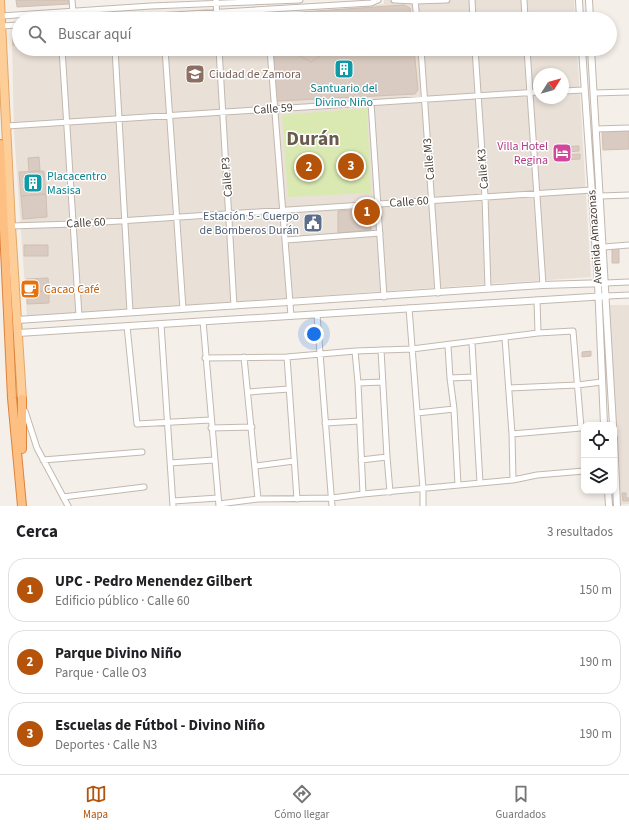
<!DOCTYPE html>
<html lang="es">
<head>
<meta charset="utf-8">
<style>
  body { margin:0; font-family:"Source Sans 3",sans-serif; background:#f2f2f2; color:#202124 }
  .controls { position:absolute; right:12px; bottom:12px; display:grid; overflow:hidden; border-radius:8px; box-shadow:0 2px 6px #0003 }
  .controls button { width:36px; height:36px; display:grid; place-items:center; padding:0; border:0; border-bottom:1px solid #e0e0e0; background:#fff; color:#202124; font:20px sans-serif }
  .compass { position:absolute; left:533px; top:68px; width:36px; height:36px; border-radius:50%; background:#fff; box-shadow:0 2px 6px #0003; rotate:53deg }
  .you { position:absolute; left:314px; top:334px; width:14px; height:14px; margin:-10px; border:3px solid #fff; border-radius:50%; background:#1a73e8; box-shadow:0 0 0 6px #1a73e833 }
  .badge { display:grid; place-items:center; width:26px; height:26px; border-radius:50%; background:#b45309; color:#fff; font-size:13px; font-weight:700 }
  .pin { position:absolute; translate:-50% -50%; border:2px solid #fff; box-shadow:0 1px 4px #0006 }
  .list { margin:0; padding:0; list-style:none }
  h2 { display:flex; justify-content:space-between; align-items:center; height:52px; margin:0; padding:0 16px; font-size:17px }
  h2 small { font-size:13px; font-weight:400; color:#757577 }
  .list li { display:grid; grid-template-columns:26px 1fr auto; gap:12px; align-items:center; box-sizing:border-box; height:64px; margin:0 8px 8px; padding:0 8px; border:1px solid #e0e0e0; border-radius:16px }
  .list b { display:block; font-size:15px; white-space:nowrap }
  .list p { margin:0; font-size:13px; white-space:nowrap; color:#757577 }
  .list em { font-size:13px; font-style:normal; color:#757577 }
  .icon { flex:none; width:22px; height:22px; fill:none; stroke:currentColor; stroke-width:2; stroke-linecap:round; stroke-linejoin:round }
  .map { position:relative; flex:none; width:629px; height:506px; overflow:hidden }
  .search { position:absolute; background:#fff; box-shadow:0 2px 6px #0003; left:12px; right:12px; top:12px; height:44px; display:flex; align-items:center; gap:10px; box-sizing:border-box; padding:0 14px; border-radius:22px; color:#757577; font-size:15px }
  .sheet { height:268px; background:#fff }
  nav { display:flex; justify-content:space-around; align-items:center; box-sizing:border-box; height:56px; border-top:1px solid #e0e0e0; background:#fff; font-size:11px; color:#757577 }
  nav a { display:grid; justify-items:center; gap:2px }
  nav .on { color:#b45309 }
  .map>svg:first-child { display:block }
  .residential { fill:#e9e0d7; fill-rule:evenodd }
  .green { fill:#dae9b2 }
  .building { fill:#d9cbc1; stroke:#d1bfb2 }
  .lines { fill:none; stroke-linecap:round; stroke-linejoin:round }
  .minor-casing { stroke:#c3b8af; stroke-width:7 }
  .tertiary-casing { stroke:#c3b8af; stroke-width:8 }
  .primary-casing { stroke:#e4a767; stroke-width:10 }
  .trunk-casing { stroke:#de833a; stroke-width:10 }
  .minor { stroke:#fff; stroke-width:5 }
  .tertiary { stroke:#fff; stroke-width:6 }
  .primary { stroke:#fece99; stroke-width:8 }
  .trunk { stroke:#fec082; stroke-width:8 }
  .labels { text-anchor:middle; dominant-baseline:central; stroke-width:3; stroke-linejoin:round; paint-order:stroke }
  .education-label { font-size:12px; fill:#785e54; stroke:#fff; text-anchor:start }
  .culture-label { font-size:12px; fill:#0d838f; stroke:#fff }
  .street-label { font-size:12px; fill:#483f37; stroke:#fff }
  .hotel-label { font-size:12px; fill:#b23c85; stroke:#fff; text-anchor:end }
  .service-label { font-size:12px; fill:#4e5e75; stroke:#fff; text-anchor:end }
  .food-label { font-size:12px; fill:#c56008; stroke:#fff; text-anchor:start }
  .town-label { font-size:20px; font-weight:bold; fill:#6b5a4e; stroke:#fff }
</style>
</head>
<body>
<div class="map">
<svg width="629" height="506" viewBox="0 0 629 506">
  <rect width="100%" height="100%" fill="#f5efe9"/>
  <path class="residential" d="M384 0H574L575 19H252L384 4Z
    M19 36V49H577L591 277 27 316 14 132 12 37ZM539 74H563V98H539Z
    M609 305H629V504L619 505Z"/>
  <path class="green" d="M367 108 371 193 288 197 282 115Z"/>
  <path class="building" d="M16 0H69V4L17 7Z
    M404 5 410 8 411 19H269L272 14Z
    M13 33H19V45H13Z
    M271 49H414L418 90 415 94 278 101 274 98Z
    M291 49H330L311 62 290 51Z
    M629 130V149L603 150 602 131Z
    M579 146V151L566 152V155L580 154V159L559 160 558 147Z
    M39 157 40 171 29 172 28 158Z
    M44 171 46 194 21 196 19 172Z
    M46 194 47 217 23 219 21 196Z
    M365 209V216H370L371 230 338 233V211Z
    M365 209H369L370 216H366Z
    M24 245H48V256H24Z
    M612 248H619V263H612Z
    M48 278 49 291 27 292 26 279Z
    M49 291V303L27 304V292Z
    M591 351V356L582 357V352Z
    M622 493H626V498H629V501H623Z"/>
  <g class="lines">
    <g class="minor-casing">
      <path id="minor" d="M72 0 73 12
        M216 0 217 19
        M394 0 415 1 447 0
        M472 0 473 19
        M524 0 525 19
        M415 1 417 19
        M268 9V19
        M1 16 151 6 300 0
        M106 19 371 3 378 0
        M2 26 19 25
        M62 49 79 316
        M115 49 130 312
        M165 49 183 309
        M219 49 234 306
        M270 49 291 316
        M421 49 438 293
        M475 49 485 197 488 288
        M527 49 543 285
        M563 91 584 90
        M594 93 629 92
        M371 103 384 297
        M7 126 539 92
        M596 129 629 128
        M601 196 629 195
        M11 226 73 224 592 190
        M286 240 380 233
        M604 247 629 245
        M606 283 629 282
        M607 296 629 295
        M537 300 538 333
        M409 308 423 489V506
        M317 315 332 506
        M203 321 219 506
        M161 324 173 506
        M127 326 137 424 210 420
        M472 343 480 483
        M448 346 450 378 474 377
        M355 351 358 383
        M244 357 258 499
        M287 357 297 499
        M205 358 287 357 355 351 412 349 538 333 573 331 581 428 512 434 505 338
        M509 388 577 385 602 382
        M248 392 289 389
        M454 409 458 485
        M25 411 37 448 68 506
        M417 413 454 409 450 378
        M325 423 360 421
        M211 428 252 427
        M512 434 513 480
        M387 457 390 492
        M43 460 142 452
        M361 460 387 457 381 350
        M170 463 214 460
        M256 466 294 461
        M363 494 358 383 383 382
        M63 497 144 487
        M173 501 218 498
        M219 504 258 499 332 498 363 494 513 480 537 475 584 471"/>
    </g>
    <g class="tertiary-casing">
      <path id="tertiary" d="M579 0 580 19
        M589 0 590 19
        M582 49 598 283 604 425
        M591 49 613 425
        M17 320 543 285 606 283
        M18 333 607 296
        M614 438 617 506
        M608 491 609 506"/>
    </g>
    <g class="primary-casing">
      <path id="primary" d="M0 1 11 226 22 399"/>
    </g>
    <g class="trunk-casing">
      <path id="trunk" d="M0 144 12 398 22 506
        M22 449V399"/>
    </g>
    <use href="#minor" class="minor"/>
    <use href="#tertiary" class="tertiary"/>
    <use href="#primary" class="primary"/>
    <use href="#trunk" class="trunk"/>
  </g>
  <defs>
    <g id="building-square" transform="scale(1)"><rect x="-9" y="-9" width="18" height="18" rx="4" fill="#0f9aa8" stroke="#fff"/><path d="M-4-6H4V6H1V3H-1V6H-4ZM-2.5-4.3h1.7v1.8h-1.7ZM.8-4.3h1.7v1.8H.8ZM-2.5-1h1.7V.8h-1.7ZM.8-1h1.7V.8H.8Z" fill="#fff"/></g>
    <g id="school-square" transform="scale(1)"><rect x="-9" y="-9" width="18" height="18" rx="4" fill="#8d6e63" stroke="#fff"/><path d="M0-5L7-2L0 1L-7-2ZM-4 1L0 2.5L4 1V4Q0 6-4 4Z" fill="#fff"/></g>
    <g id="hotel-square" transform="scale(1)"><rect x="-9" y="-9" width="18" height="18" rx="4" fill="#d1479c" stroke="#fff"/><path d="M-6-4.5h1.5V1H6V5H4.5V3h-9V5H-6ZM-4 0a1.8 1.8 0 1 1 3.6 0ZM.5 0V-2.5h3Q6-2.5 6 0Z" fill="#fff"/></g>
    <g id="civic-square" transform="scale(1)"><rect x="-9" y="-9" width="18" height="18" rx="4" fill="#5c6f8a" stroke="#fff"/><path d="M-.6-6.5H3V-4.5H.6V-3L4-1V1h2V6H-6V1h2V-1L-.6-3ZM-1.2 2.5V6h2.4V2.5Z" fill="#fff"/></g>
    <g id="cafe-square" transform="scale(1)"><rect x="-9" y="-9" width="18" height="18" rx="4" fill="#e8710a" stroke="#fff"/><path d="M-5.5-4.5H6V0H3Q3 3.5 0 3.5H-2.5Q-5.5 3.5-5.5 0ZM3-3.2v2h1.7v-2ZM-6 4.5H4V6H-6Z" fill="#fff"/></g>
  </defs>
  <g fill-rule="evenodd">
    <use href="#building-square" x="344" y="69"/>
    <use href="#school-square" x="195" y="74"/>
    <use href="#hotel-square" x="562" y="153"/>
    <use href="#building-square" x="33" y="183"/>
    <use href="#civic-square" x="313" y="223"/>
    <use href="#cafe-square" x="30" y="289"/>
  </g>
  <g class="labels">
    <g class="education-label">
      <text x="209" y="74">Ciudad de Zamora</text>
    </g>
    <g class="culture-label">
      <text x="344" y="88">Santuario del<tspan x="344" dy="14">Divino Niño</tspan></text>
      <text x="47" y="176" text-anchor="start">Placacentro<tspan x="47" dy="14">Masisa</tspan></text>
    </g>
    <g class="street-label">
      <text transform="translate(273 109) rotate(-4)">Calle 59</text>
      <text transform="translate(429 159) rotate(-95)">Calle M3</text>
      <text transform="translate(483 169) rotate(-94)">Calle K3</text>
      <text transform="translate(227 177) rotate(-94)">Calle P3</text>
      <text transform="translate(409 202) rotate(-4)">Calle 60</text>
      <text transform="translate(86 223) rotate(-3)">Calle 60</text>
      <text transform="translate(595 237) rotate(-94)">Avenida Amazonas</text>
    </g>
    <g class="hotel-label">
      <text x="548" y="146">Villa Hotel<tspan x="548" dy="14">Regina</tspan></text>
    </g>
    <g class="service-label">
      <text x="299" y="216">Estación 5 - Cuerpo<tspan x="299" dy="14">de Bomberos Durán</tspan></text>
    </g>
    <g class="food-label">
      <text x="44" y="289">Cacao Café</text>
    </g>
    <g class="town-label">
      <text x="313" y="139">Durán</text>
    </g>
  </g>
</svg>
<div class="controls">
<button><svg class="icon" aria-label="locate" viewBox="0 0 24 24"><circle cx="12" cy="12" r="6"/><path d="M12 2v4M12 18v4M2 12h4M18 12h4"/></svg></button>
<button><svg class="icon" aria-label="layers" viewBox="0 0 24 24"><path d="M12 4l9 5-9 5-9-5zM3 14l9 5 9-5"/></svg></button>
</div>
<svg class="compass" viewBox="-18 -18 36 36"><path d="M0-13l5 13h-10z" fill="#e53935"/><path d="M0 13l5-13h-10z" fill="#757577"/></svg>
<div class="you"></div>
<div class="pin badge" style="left:367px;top:212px">1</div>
<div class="pin badge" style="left:309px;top:167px">2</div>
<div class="pin badge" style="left:351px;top:166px">3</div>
<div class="search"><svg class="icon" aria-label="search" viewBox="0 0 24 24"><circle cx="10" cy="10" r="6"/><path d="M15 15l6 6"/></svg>Buscar aquí</div>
</div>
<section class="sheet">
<h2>Cerca<small>3 resultados</small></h2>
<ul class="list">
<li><span class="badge">1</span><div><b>UPC - Pedro Menendez Gilbert</b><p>Edificio público · Calle 60</p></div><em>150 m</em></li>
<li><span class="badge">2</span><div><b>Parque Divino Niño</b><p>Parque · Calle O3</p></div><em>190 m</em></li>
<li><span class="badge">3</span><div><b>Escuelas de Fútbol - Divino Niño</b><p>Deportes · Calle N3</p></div><em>190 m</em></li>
</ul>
</section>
<nav>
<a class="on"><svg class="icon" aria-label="map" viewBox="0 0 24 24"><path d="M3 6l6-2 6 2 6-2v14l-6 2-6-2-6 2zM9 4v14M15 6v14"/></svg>Mapa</a>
<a><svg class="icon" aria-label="directions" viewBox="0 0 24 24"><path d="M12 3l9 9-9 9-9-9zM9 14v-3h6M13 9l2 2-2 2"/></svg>Cómo llegar</a>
<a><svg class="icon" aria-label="saved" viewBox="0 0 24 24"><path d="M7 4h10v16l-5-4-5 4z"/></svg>Guardados</a>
</nav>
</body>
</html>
